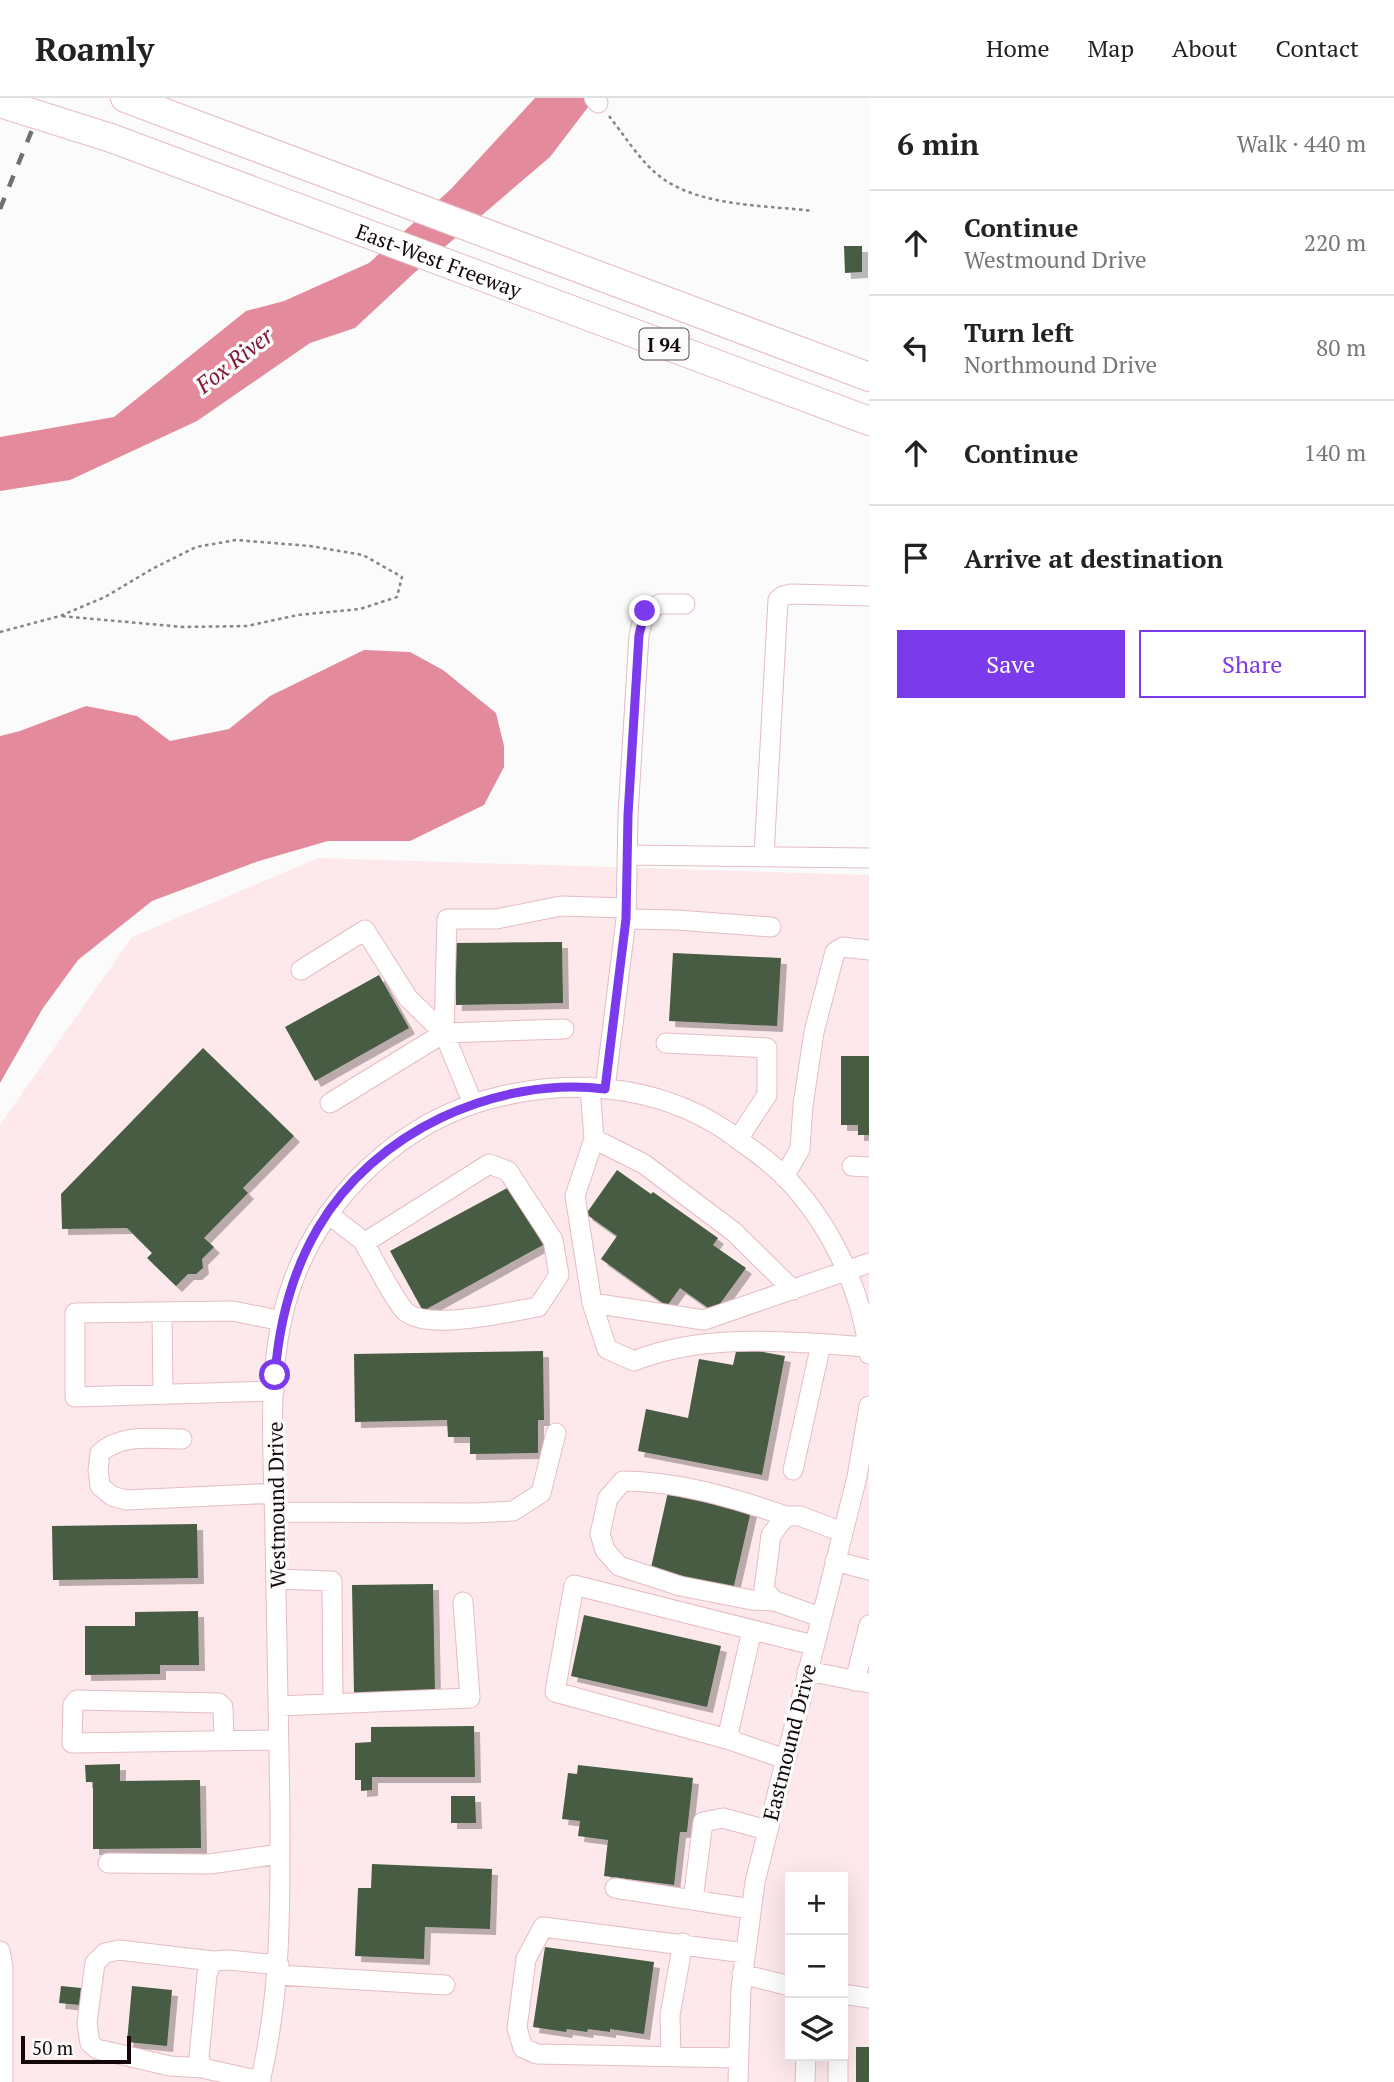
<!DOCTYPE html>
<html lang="en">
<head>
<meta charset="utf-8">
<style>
  body { margin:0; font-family:"PT Serif",serif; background:#f2f2f2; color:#222 }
  .controls { position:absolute; right:21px; bottom:21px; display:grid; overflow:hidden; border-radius:0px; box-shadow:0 7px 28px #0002 }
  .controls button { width:63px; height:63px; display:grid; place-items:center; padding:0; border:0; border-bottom:2px solid #e0e0e0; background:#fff; color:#222; font:35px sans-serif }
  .scale { position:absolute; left:21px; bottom:18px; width:110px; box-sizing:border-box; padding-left:7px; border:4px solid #140709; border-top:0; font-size:19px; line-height:24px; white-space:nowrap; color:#140709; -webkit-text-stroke:5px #fbfbfb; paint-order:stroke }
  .stop { position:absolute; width:21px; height:21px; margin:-16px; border:5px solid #7c3aed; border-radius:50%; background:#fff }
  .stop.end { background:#7c3aed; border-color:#fff; box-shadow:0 2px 7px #0008 }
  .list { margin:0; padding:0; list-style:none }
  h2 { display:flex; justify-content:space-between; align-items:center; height:91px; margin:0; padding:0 28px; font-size:30px }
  h2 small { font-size:23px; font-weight:400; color:#767676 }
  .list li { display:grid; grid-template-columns:46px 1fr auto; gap:21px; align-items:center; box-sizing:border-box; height:105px; padding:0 28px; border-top:2px solid #e0e0e0 }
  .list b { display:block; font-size:26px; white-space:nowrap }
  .list p { margin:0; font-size:23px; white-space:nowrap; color:#767676 }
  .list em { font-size:23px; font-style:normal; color:#767676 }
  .actions { display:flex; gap:14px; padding:21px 28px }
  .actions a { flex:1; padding:16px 0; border:2px solid #7c3aed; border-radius:0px; text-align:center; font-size:24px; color:#7c3aed }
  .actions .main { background:#7c3aed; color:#fff }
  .icon { flex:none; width:38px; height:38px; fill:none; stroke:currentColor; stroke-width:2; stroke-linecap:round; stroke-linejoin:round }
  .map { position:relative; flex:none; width:869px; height:1984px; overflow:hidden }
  header { display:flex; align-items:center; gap:42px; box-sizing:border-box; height:98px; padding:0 35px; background:#fff; border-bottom:2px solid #e0e0e0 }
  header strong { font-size:33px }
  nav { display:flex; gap:38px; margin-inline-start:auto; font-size:24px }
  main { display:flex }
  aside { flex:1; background:#fff }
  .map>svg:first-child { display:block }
  .built { fill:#fde8eb; fill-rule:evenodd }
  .water { fill:#e38b9c }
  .building { fill:#465b43; filter:url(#shadow) }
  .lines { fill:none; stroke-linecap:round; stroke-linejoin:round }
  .minor-casing { stroke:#e5bcc3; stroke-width:21 }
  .highway-casing { stroke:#e5bcc3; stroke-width:30 }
  .path { stroke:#898384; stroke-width:2.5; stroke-dasharray:3.5 3.5; stroke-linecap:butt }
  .minor { stroke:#fff; stroke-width:19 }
  .highway { stroke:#fff; stroke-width:28 }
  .rail { stroke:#756e6f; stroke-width:4.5; stroke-dasharray:12 12; stroke-linecap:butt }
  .highway-bridge-casing { stroke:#e5bcc3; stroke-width:30; stroke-linecap:butt }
  .highway-bridge { stroke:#fff; stroke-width:28 }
  .route { stroke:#7c3aed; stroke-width:9 }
  .labels { text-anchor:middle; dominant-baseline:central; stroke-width:7; stroke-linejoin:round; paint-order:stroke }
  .shield { fill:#fbfbfb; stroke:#595052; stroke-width:2 }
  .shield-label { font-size:19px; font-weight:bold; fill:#140709 }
  .street-label { font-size:21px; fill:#140709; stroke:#fbfbfb }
  .water-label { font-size:23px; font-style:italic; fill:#801939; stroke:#fbfbfb }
</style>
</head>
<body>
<header>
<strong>Roamly</strong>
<nav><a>Home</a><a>Map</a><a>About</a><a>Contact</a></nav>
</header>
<main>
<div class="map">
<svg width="869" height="1984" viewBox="0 0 869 1984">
  <defs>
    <filter id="shadow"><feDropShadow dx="6" dy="6" stdDeviation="0" flood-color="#0004"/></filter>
  </defs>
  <rect width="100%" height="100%" fill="#fbfbfb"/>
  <path class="built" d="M318 760 869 777V1984H0V1027L132 839ZM790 1779H843V1958H790Z"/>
  <path class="water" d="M535 0H595L550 59 413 176 355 230 310 245 197 323 70 382 0 393V339L114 319 246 213 284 203 369 165 451 91Z
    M364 552 410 554 443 572 496 615 504 648V669L484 707 410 743H328L259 763 152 803 78 862 43 910 0 985V638L20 633 86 608 137 618 170 643 229 631 270 598Z"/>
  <path class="building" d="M844 148H862V174L845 175Z
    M562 844 563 905 456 907 455 845Z
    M673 855 781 860 777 928 669 923Z
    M379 877 409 930 315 983 285 929Z
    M203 950 294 1038 243 1090 248 1095 204 1140 214 1149 202 1161 203 1170 196 1176H188L176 1188 147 1160 152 1155 127 1130 62 1131 61 1096Z
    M841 958H869V1037H858V1027H841Z
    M617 1072 651 1096 653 1094 718 1140 713 1147 746 1170 714 1214 680 1190 667 1208 601 1161 617 1138 586 1116Z
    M511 1088 543 1147 423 1213 390 1153Z
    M737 1249 785 1258 762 1377 638 1353 646 1311 688 1320 699 1261 733 1267Z
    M543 1253 544 1322H538V1355L470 1356V1339H448L447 1322 355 1324 354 1256Z
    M668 1394 751 1413 733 1492 650 1474Z
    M197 1426 198 1480 53 1482 52 1428Z
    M433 1486 435 1594 354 1595 352 1487Z
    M198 1513 199 1567H160V1576L85 1577V1528H135V1514Z
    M584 1517 721 1548 707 1609 571 1578Z
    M474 1628 475 1679H372V1692L361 1693V1682H355V1645L371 1644V1629Z
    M120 1666V1683L200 1682 201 1750 93 1751V1684H86L85 1667Z
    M578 1667 693 1680 687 1734H680L674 1787 604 1778 608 1742 578 1738 580 1723 562 1721 568 1675 577 1676Z
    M451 1698H475L476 1725H451Z
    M372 1766 492 1771 490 1831 425 1829 424 1861 355 1858 358 1790H371Z
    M545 1849 654 1864 644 1936 610 1931V1934L588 1931 587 1934 567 1931 566 1934 533 1929Z
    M61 1888 81 1890 80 1907 59 1905Z
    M132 1888 172 1892 167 1948 127 1944Z
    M856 1949H869V1984H856Z"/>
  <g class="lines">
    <g class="minor-casing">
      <path id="minor" d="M594 0 598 5
        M627 757 869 760
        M764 758 778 502 783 498 791 496 869 498
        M626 821 677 822 771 829
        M301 872 365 832 408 900 444 935 473 1006
        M444 935 447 821H496L561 808 626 810
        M666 945 767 950V997L738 1041
        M590 989 594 1041 644 1066 734 1134 793 1192
        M605 991 626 821 628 717 639 537 645 513 660 506H685
        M330 1005 444 935 564 931
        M852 1068 869 1069
        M784 1079 800 1051 803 1007 814 934 835 854 843 849 869 852
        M328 1116 362 1142 364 1145C372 1158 397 1207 406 1214 429 1233 508 1214 538 1209L559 1177 553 1142 508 1073 489 1066 364 1145
        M592 1205 575 1098 594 1041
        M162 1214 163 1297
        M868 1249C794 1244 705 1234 634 1263L607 1251 592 1205 704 1222 869 1165
        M274 1293 75 1299V1215L233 1213 282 1223
        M182 1341C154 1341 122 1335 100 1355L98 1372 100 1388 112 1398 126 1402 275 1395
        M793 1372 821 1246
        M275 1414 474 1415 513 1413 541 1395 556 1335
        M835 1463 869 1472
        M276 1481 332 1483 333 1605
        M775 1503 752 1502 680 1488 619 1468 605 1452 600 1436 608 1400 623 1383C677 1383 734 1400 786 1418
        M820 1519 775 1503 764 1492 771 1437 786 1418H800L842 1434
        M807 1573 869 1585
        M855 1583 869 1527
        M279 1608 470 1600 463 1504
        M727 1641 752 1532
        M224 1643 223 1609 219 1605 77 1602 73 1607 72 1645 279 1642
        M785 1661 727 1641 555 1594 574 1487 813 1547
        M108 1765 210 1766 280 1756
        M615 1790 751 1811
        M693 1802 703 1724 723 1720 767 1732
        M0 1853 3 1868V1982
        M742 1876 790 1888
        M278 1877 445 1887
        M843 1896 869 1900
        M671 1958 670 1917 683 1845
        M838 1958V1984
        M738 1960 537 1956 523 1950 517 1930 526 1861 543 1829 745 1855
        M202 1970 170 1968 97 1951 90 1945 87 1925 95 1865 105 1855 119 1852 213 1863
        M261 1983 202 1970 199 1959 207 1876 213 1863 229 1862 279 1867
        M260 1984C282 1891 280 1806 280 1712 279 1620 277 1529 275 1438 274 1361 265 1272 288 1198 318 1101 402 1020 502 998 583 979 672 990 739 1042 754 1053 770 1064 783 1077 829 1123 862 1191 869 1256
        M738 1984 741 1890 755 1784 857 1379 869 1308
        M805 1984 806 1958"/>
    </g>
    <g class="highway-casing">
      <g id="highway">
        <path d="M125 0 869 279"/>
        <path id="s1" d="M111 40 869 323"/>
      </g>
    </g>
    <path class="path" d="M609 18C625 38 641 65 662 80 702 109 765 107 813 113
      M0 534 60 518 105 499 152 471 196 449 236 442 310 448 363 457 402 479 397 499 360 511 298 517 247 528 183 529 60 518"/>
    <use href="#minor" class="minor"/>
    <use href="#highway" class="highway"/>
    <path class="rail" d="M0 111 45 0"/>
    <g class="highway-bridge-casing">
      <path id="highway-bridge" d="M0 5 111 40"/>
    </g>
    <use href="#highway-bridge" class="highway-bridge"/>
  </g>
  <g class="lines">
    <path class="route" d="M275 1277C279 1225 291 1176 318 1130 374 1034 495 978 605 991L626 821 628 717 639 537 645 513"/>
  </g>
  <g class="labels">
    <rect class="shield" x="639.5" y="230.5" width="49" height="31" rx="5"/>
    <g class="shield-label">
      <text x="664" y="246">I 94</text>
    </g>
    <g class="street-label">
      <text stroke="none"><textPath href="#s1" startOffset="350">East-West Freeway</textPath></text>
      <text transform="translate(276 1407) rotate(-91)">Westmound Drive</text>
      <text transform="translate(789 1644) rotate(-76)">Eastmound Drive</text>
    </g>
    <g class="water-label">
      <text transform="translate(234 262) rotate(-38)">Fox River</text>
    </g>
  </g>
</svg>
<div class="controls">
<button>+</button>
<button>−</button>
<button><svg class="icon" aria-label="layers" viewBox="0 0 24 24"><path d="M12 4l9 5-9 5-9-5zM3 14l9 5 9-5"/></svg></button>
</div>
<div class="scale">50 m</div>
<div class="stop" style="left:275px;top:1277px"></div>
<div class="stop end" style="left:645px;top:513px"></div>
</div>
<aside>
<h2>6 min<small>Walk · 440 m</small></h2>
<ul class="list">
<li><svg class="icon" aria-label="ahead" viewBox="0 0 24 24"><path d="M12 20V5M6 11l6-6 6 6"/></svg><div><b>Continue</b><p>Westmound Drive</p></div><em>220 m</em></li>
<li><svg class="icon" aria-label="left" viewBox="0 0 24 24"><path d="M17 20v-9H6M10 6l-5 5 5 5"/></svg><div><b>Turn left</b><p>Northmound Drive</p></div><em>80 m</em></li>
<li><svg class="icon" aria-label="ahead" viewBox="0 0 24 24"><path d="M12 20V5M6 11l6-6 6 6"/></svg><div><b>Continue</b></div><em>140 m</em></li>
<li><svg class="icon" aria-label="arrive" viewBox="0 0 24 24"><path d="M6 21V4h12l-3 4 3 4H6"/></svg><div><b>Arrive at destination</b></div></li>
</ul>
<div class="actions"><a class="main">Save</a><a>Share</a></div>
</aside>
</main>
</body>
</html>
